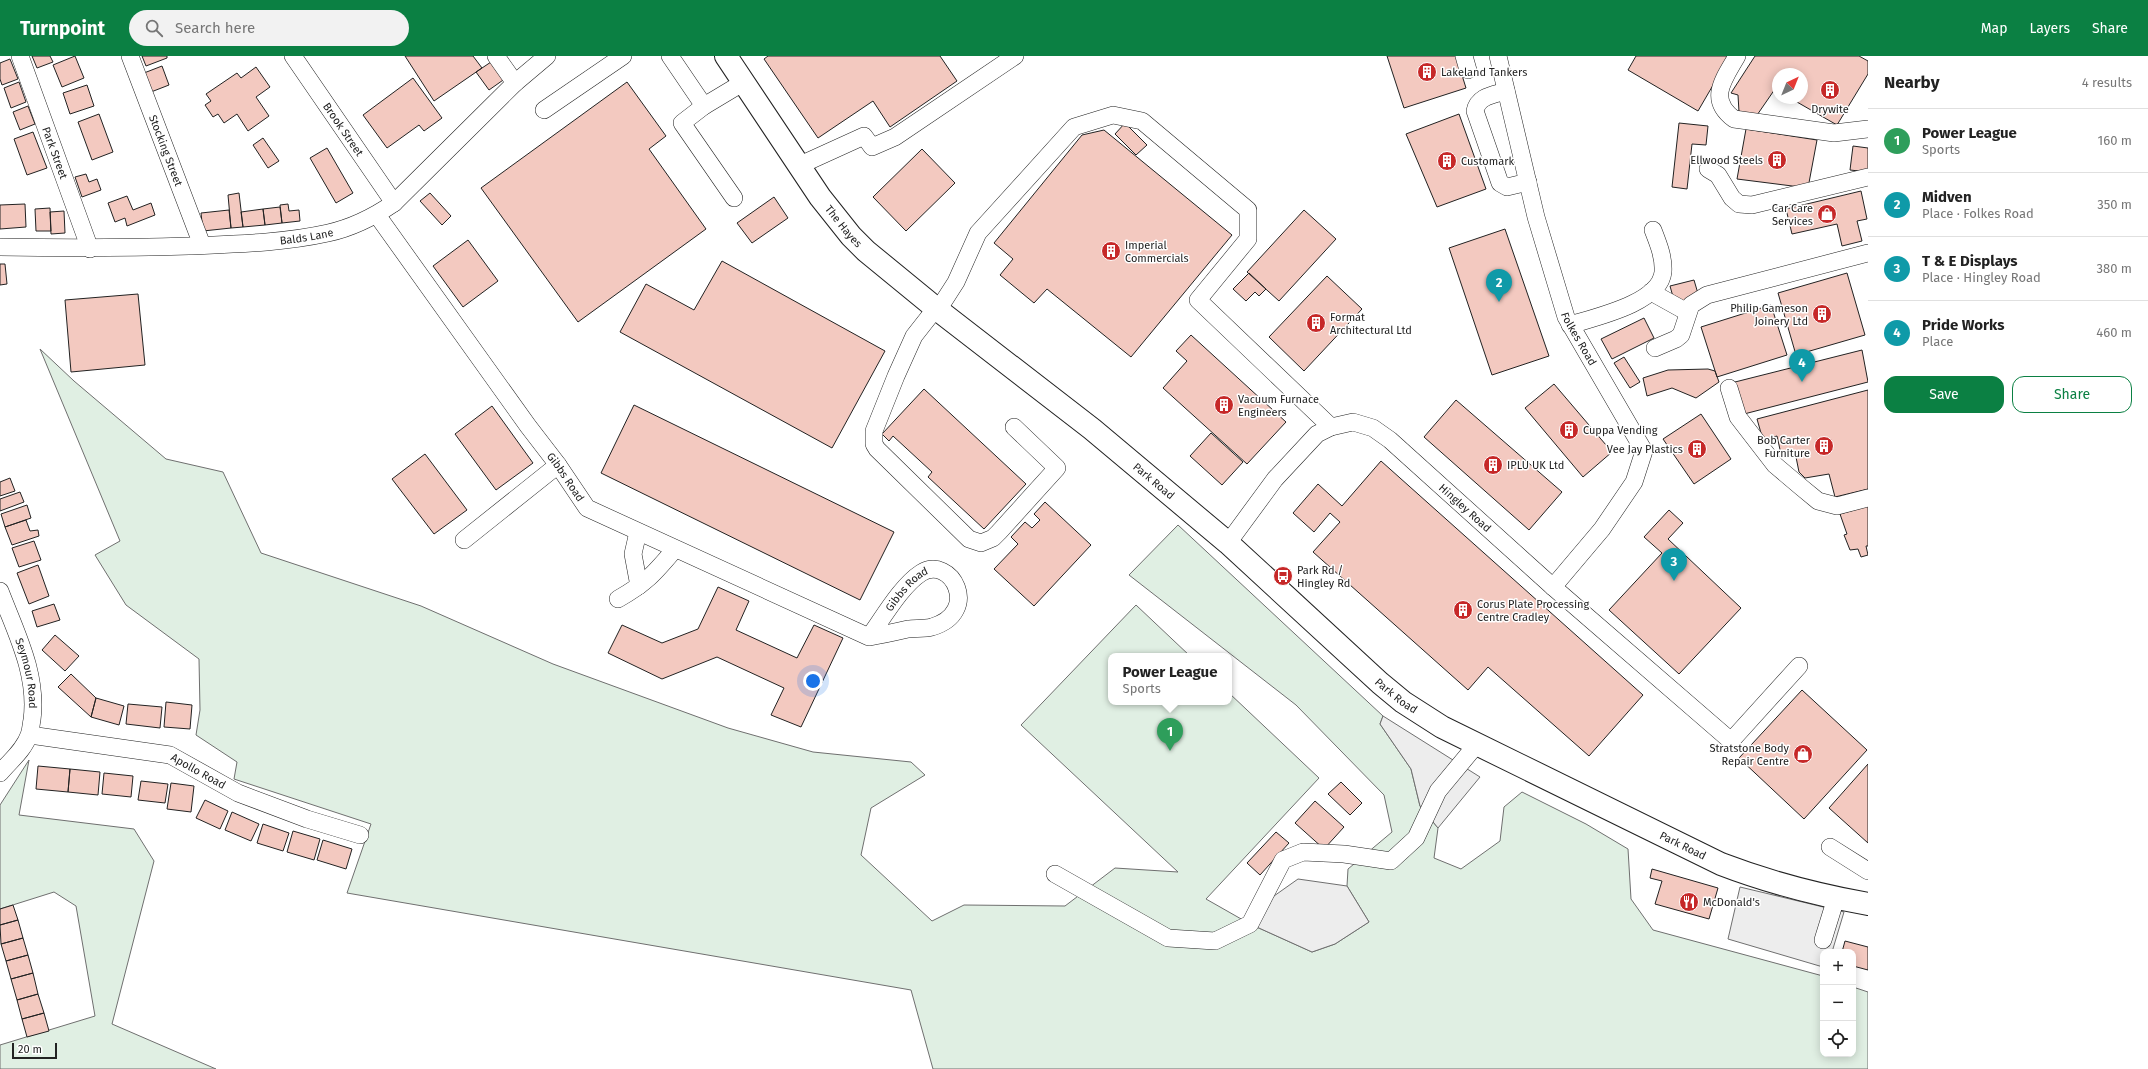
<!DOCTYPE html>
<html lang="en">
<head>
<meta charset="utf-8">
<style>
  body { margin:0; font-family:"Fira Sans",sans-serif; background:#f2f2f2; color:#222 }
  .controls { position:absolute; right:12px; bottom:12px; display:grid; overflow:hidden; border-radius:8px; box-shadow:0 2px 10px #0003 }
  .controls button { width:36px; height:36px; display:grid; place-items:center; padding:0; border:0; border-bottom:1px solid #e0e0e0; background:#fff; color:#222; font:20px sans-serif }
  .compass { position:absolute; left:1772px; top:12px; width:36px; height:36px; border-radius:50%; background:#fff; box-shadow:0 2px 10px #0003; rotate:43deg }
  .scale { position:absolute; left:12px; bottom:10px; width:45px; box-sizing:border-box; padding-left:4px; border:2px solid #222; border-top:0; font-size:11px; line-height:14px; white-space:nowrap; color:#222; -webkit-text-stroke:3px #fff; paint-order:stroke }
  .you { position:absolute; left:813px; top:625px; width:14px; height:14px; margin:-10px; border:3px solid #fff; border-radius:50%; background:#1a73e8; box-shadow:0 0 0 6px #1a73e833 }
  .badge { display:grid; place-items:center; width:26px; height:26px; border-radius:50%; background:#0b8043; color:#fff; font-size:13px; font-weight:700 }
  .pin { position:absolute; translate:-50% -33px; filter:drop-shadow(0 1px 2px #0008) }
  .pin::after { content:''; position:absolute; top:21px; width:14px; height:12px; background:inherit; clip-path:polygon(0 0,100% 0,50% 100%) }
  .popup { position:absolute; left:1108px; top:597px; width:124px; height:52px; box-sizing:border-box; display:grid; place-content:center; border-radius:8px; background:#fff; filter:drop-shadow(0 1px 3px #0005); font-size:13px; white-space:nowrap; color:#767676 }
  .popup b { font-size:15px; color:#222 }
  .popup::after { content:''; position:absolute; left:50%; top:100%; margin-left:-8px; border:8px solid transparent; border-top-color:#fff }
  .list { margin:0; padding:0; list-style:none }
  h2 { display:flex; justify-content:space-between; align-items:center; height:52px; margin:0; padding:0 16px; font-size:17px }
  h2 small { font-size:13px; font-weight:400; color:#767676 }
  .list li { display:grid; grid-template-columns:26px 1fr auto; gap:12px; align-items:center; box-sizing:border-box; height:64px; padding:0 16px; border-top:1px solid #e0e0e0 }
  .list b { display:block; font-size:15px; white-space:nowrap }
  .list p { margin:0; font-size:13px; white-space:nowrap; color:#767676 }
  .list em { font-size:13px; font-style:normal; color:#767676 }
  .actions { display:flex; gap:8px; padding:12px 16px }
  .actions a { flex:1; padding:9px 0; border:1px solid #0b8043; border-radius:12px; text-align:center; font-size:14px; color:#0b8043 }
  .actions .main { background:#0b8043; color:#fff }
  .icon { flex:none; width:22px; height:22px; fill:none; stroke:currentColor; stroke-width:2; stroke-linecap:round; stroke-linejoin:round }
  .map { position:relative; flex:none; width:1868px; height:1013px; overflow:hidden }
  header { display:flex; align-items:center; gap:24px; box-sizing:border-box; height:56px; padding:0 20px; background:#0b8043; color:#fff }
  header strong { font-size:19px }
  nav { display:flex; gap:22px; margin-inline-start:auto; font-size:14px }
  .search { width:280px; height:36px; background:#f2f2f2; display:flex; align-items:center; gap:10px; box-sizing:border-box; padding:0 14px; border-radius:22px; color:#767676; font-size:15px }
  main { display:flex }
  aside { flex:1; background:#fff }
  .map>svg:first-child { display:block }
  .green { fill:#e0efe3; stroke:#6f6f6f }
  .parking { fill:#ededed; stroke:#6f6f6f }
  .building { fill:#f3c9c0; stroke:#222 }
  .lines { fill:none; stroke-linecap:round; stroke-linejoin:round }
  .minor-casing { stroke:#222; stroke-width:18 }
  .highway-casing { stroke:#222; stroke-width:24 }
  .minor { stroke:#fff; stroke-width:17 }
  .highway { stroke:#fff; stroke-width:22 }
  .labels { text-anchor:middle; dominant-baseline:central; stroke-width:3; stroke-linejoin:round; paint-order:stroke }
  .poi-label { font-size:11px; fill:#222; stroke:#fff; text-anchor:start }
  .street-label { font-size:11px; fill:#222; stroke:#fff }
</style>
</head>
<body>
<header>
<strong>Turnpoint</strong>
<div class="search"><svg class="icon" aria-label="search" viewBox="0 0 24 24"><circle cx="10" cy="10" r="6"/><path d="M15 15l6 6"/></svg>Search here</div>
<nav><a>Map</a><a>Layers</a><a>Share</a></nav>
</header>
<main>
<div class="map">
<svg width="1868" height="1013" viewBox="0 0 1868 1013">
  <rect width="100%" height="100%" fill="#fff"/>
  <path class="green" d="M40 293 74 325 166 403 223 416 261 497 421 550 553 608 728 672 813 696 911 706 925 719 871 752 861 799 932 865 964 849 1065 850 1115 812 1178 816 1021 669 1136 549 1190 600H1111V646H1229V637L1319 722 1206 843 1250 868 1312 896 1335 888 1369 866 1347 830 1348 813 1392 776 1384 739 1296 649 1129 519 1178 469 1383 660 1380 668 1411 713 1420 750 1438 772 1434 802 1461 813 1500 785 1504 751 1522 736 1586 768 1628 793 1631 843 1653 874 1823 920V998H1853V931L1868 936V1013H933L911 934 347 837 371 768 234 723 237 706 196 679 200 654 199 603 126 549 95 499 120 485Z
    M29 704 19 759 134 773 154 805 112 968 216 1013H0V989L95 960 76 850 54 836 0 853V749Z"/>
  <path class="parking" d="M1383 660 1480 721 1438 772 1420 750 1411 713 1380 668Z
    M1298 823 1347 830 1369 866 1335 888 1312 896 1250 868 1274 840Z
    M1740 831 1844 856 1832 896H1823V911L1728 883Z"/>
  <path class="building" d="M32 0H50L53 6 37 12Z
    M75 0 84 22 62 31 53 9Z
    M142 0H167V2L146 10Z
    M405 0H473L482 12 434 45Z
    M768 0H940L957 25 890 71 873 45 818 82 764 3Z
    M1387 0H1456L1466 32 1404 52Z
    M1636 0H1730L1698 55 1628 14Z
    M1755 0H1859L1868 5V18L1837 69 1790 42H1802V18H1778V35L1775 33 1755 62 1739 56 1738 39 1731 37Z
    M10 3 18 23 2 29 0 23V7Z
    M494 4 506 22 489 34 476 16Z
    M162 10 169 29 151 36 144 17Z
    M256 11 270 31 256 41 269 60 248 75 237 58 224 67 218 58 213 61 205 49 211 45 206 38 237 17 241 22Z
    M413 22 442 62 424 75 419 69 387 92 363 59Z
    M19 26 26 46 11 52 4 32Z
    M627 26 666 80 649 93 706 173 578 266 481 132Z
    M87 29 94 50 70 58 63 37Z
    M28 50 35 68 20 74 13 56Z
    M99 58 113 96 92 104 78 66Z
    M1459 58 1486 133 1437 151 1406 78Z
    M1125 67 1147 89 1136 99 1115 78Z
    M1679 67 1708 70 1706 89 1692 88 1687 133 1672 131Z
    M1746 73 1817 84 1808 132 1737 123Z
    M1104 74 1232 179 1131 301 1047 233 1034 247 1000 219 1013 203 994 187 1082 79Z
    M33 76 47 112 27 119 14 83Z
    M263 82 279 105 268 112 253 89Z
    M1853 90 1868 92V116L1850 114Z
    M327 92 353 137 336 147 310 102Z
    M922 93 955 127 906 175 873 141Z
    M86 118 89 126 97 123 101 134 82 141 75 121Z
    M1861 135 1867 163 1857 165 1862 185 1842 190 1837 168 1792 178 1786 153Z
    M239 137 243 171 231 172 228 139Z
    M430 137 451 160 442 169 420 145Z
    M127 140 133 154 151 147 155 159 127 170 125 162 115 166 108 147Z
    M774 141 788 162 752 187 737 167Z
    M25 148 26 171 0 173V149Z
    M288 148 289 155 299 154 300 165 282 167 280 149Z
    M280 151 282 167 265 169 263 153Z
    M50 152 51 175H36L35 153Z
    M263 153 265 169 243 171 241 156Z
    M229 154 231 172 203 175 201 157Z
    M1304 154 1336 183 1279 245 1247 216Z
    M64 155 65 177 51 178 50 156Z
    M1505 173 1549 300 1492 319 1449 192Z
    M468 184 498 225 463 251 433 210Z
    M722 205 885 295 832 392 620 276 646 228 694 254Z
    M0 208H5L7 228 0 229Z
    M1249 217 1266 233 1259 240 1255 236 1246 245 1233 233Z
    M1847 217 1865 279 1796 299 1778 237Z
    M1327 220 1362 253 1304 315 1269 281Z
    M1694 224 1699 241 1675 248 1670 230Z
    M138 238 145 309 71 316 65 244Z
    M1771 249 1787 299 1717 321 1701 271Z
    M1644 262 1654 282 1612 303 1601 283Z
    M1191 279 1286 366 1247 408 1163 332 1187 305 1176 295Z
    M1862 294 1868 326 1744 358 1735 326Z
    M1624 301 1640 326 1630 332 1614 307Z
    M1708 313 1715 315 1719 326 1696 342 1672 332 1647 340 1643 322 1668 314Z
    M1554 328 1612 396 1583 421 1525 352Z
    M924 333 1026 428 984 473 928 421 932 416 893 380 889 385 882 378Z
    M1868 334V433L1835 441 1829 418 1805 422 1799 416 1795 396 1781 398 1777 380 1763 384 1757 363Z
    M1456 344 1562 436 1529 474 1424 381Z
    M634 349 894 476 860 544 601 417Z
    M492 350 533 407 496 434 455 378Z
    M1701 358 1731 403 1694 428 1663 383Z
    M1211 377 1243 406 1222 429 1190 400Z
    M425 398 467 454 434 478 392 423Z
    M1381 405 1643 639 1589 700 1488 611 1468 634 1313 496 1340 466 1330 457 1314 476 1293 457 1318 428 1342 450Z
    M10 422 15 435 0 440V426Z
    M20 436 24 446 0 455V443Z
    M1045 446 1091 489 1034 550 994 513 1018 488 1011 481 1025 466 1032 472 1040 464 1034 458Z
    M27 449 31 462 5 471 1 458Z
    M1868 450V490H1866L1868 499 1861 501 1858 493 1850 494 1844 479 1847 478 1840 458Z
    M1669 454 1683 467 1668 483 1741 552 1679 618 1609 554 1662 497 1644 481Z
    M26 464 30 475 38 474 39 480 12 489 5 471Z
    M34 485 41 504 19 511 12 492Z
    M38 509 49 540 29 548 17 517Z
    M718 531 749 545 736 574 797 602 814 569 843 582 801 671 771 659 784 632 717 601 662 623 608 597 622 569 662 587 698 573Z
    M54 548 60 564 37 571 32 555Z
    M55 579 79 600 65 615 42 594Z
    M71 618 96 642 91 661 58 631Z
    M1802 634 1867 694 1804 763 1739 702Z
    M96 642 124 650 119 669 91 661Z
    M166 646 192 649 190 673 164 671Z
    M128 648 162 651 160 672 126 668Z
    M1868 708V787L1829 752Z
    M38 710 70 713 68 736 36 733Z
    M70 713 100 716 98 739 68 736Z
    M104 717 133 720 131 741 102 738Z
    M141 725 168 728 165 747 138 744Z
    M1341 726 1362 747 1350 759 1328 738Z
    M171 727 194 730 191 756 167 753Z
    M205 744 228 755 220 773 196 762Z
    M1315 745 1344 771 1324 793 1295 767Z
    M232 756 259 768 251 785 225 774Z
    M263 768 289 777 283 795 257 787Z
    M293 775 320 783 314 804 287 796Z
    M1276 776 1289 787 1260 819 1247 807Z
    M323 784 352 793 346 813 317 804Z
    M1652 813 1718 832 1709 863 1655 848 1662 825 1650 822Z
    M13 849 18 864 0 869V853Z
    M18 864 23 882 1 888 0 869Z
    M23 882 28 899 6 905 1 888Z
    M1845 885 1868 891V914L1853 910V896H1842Z
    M28 899 33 917 11 923 6 905Z
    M33 917 38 938 17 944 11 923Z
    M38 938 44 957 22 963 17 944Z
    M44 957 49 975 27 981 22 963Z"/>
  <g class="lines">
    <g class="minor-casing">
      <g id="minor">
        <path id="s1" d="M20 0 90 193"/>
        <path id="s2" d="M130 0 202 189"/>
        <path id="s3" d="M293 0 394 147"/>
        <path d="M496 0 515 27"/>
        <path d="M670 0 704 50"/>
        <path d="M1464 0 1468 14"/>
        <path id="s4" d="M1498 0 1536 161 1566 261 1644 395 1634 426 1602 473 1553 531"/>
        <path d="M1737 0C1724 23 1707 43 1734 63L1834 77 1868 73"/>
        <path d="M1506 35C1493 39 1478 40 1475 55L1500 127 1507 131 1528 126"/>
        <path d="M544 54 623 0"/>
        <path d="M798 110 864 80 872 91 895 81 1015 0"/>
        <path d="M1708 113 1718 119 1732 142 1739 148 1752 149 1868 121"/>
        <path d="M734 142 682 67 704 50 744 26"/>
        <path id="s5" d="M377 159 528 370 558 409 587 452 869 581C883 562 901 530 921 517 951 498 982 556 932 571 924 573 915 572 908 573 895 576 882 579 869 581"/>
        <path id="s6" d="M0 191C63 192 126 192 189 190 235 188 283 187 328 177 351 172 375 160 394 147L515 27 547 0"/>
        <path d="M1651 236 1687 256"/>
        <path d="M936 252 914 280 896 320 874 375V388L877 393 969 483 981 487 993 482 999 476 1057 412 1014 371"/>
        <path d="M938 254 956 226 978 177 1074 71 1113 59 1142 65 1248 154V183L1198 244 1331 371"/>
        <path d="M1570 269C1596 261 1660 247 1663 216 1664 201 1658 187 1653 174"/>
        <path d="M1655 292 1676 283 1681 279 1691 249 1707 239 1868 197"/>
        <path d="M1729 332 1738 361 1775 409 1801 431 1818 445 1837 450 1868 442"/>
        <path d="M638 476 633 498 639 530"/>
        <path d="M464 484 558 409"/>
        <path id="s7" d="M1228 487 1275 423 1317 378 1331 371 1353 366 1373 372 1390 384 1553 531 1731 685 1799 610"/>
        <path id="s8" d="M0 535C16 577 38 618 32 664 31 668 31 674 29 679 24 694 10 705 0 717"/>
        <path d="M618 543C646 527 654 518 675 493"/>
        <path id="s9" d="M30 679 170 699 238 737 307 763 360 779"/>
        <path d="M1830 791 1868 815"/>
        <path d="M1055 818 1168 882 1215 885 1250 868 1283 804 1303 796 1344 798 1391 805 1416 782 1438 735 1477 688"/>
        <path d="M1823 884 1836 842"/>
      </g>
    </g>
    <g class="highway-casing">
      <g id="highway">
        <path id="s10" d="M726 0 820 141 851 180 866 195 938 254 1092 373 1228 487 1380 627 1403 646 1442 671 1721 808C1768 826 1818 839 1868 848"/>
      </g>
    </g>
    <use href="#minor" class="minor"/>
    <use href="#highway" class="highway"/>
  </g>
  <defs>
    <g id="building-disc" transform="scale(1)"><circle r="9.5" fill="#c62828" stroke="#fff"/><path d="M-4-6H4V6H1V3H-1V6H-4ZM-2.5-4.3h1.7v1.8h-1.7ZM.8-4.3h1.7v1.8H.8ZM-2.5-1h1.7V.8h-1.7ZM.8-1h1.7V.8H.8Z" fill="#fff"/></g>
    <g id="shop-disc" transform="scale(1)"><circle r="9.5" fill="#c62828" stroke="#fff"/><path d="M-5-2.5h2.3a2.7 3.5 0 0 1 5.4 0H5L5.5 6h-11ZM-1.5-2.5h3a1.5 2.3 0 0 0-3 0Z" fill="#fff"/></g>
    <g id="bus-disc" transform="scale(1)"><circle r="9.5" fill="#c62828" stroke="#fff"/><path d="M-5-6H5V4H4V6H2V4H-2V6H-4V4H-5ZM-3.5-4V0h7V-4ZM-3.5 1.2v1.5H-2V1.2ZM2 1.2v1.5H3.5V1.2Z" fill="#fff"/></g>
    <g id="restaurant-disc" transform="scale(1)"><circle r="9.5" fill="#c62828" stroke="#fff"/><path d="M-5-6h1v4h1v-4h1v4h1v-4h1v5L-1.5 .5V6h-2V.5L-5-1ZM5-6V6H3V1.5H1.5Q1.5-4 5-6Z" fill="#fff"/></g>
  </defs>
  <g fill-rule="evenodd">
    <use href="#building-disc" x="1427" y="16"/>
    <use href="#building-disc" x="1830" y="34"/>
    <use href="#building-disc" x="1777" y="104"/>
    <use href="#building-disc" x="1447" y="105"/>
    <use href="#shop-disc" x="1827" y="158"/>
    <use href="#building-disc" x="1111" y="195"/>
    <use href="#building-disc" x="1822" y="258"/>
    <use href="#building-disc" x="1316" y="267"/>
    <use href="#building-disc" x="1224" y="349"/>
    <use href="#building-disc" x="1569" y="374"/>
    <use href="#building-disc" x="1824" y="390"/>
    <use href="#building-disc" x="1697" y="393"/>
    <use href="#building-disc" x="1493" y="409"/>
    <use href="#bus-disc" x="1283" y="520"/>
    <use href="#building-disc" x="1463" y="554"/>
    <use href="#shop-disc" x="1803" y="698"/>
    <use href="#restaurant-disc" x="1689" y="846"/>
  </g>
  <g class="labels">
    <g class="poi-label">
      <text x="1441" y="16">Lakeland Tankers</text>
      <text x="1830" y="53" text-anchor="middle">Drywite</text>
      <text x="1763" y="104" text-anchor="end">Ellwood Steels</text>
      <text x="1461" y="105">Customark</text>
      <text x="1813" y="152" text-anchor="end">Car Care<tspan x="1813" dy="13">Services</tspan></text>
      <text x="1125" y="189">Imperial<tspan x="1125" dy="13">Commercials</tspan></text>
      <text x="1808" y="252" text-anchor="end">Philip Gameson<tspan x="1808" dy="13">Joinery Ltd</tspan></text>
      <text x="1330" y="261">Format<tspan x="1330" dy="13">Architectural Ltd</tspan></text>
      <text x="1238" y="343">Vacuum Furnace<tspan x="1238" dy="13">Engineers</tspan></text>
      <text x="1583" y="374">Cuppa Vending</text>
      <text x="1810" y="384" text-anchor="end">Bob Carter<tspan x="1810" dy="13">Furniture</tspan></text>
      <text x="1683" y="393" text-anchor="end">Vee Jay Plastics</text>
      <text x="1507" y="409">IPLU UK Ltd</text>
      <text x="1297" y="514">Park Rd /<tspan x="1297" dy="13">Hingley Rd</tspan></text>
      <text x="1477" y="548">Corus Plate Processing<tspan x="1477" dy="13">Centre Cradley</tspan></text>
      <text x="1789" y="692" text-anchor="end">Stratstone Body<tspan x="1789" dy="13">Repair Centre</tspan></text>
      <text x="1703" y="846">McDonald's</text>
    </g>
    <g class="street-label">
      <text stroke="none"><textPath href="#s3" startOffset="89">Brook Street</textPath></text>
      <text stroke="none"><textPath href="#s2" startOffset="101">Stocking Street</textPath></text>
      <text stroke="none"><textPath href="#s1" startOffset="103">Park Street</textPath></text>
      <text stroke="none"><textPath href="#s10" startOffset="207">The Hayes</textPath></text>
      <text stroke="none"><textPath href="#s6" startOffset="307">Balds Lane</textPath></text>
      <text stroke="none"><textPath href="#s4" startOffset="295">Folkes Road</textPath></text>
      <text stroke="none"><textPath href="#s5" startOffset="323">Gibbs Road</textPath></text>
      <text stroke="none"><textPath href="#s10" startOffset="609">Park Road</textPath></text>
      <text stroke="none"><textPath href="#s7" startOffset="322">Hingley Road</textPath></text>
      <text stroke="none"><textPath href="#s5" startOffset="732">Gibbs Road</textPath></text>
      <text stroke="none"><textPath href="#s8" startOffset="87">Seymour Road</textPath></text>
      <text stroke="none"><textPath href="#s10" startOffset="933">Park Road</textPath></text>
      <text stroke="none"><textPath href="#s9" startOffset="174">Apollo Road</textPath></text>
      <text stroke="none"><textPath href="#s10" startOffset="1257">Park Road</textPath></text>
    </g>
  </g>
</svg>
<div class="controls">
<button>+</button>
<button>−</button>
<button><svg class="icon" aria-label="locate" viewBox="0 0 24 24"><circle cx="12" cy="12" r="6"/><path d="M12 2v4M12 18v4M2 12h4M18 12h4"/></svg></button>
</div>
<svg class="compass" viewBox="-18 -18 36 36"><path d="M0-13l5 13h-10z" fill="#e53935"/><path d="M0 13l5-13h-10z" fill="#767676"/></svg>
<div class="scale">20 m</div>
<div class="you"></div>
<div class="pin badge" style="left:1170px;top:695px;background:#2e9e5b">1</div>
<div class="popup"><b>Power League</b>Sports</div>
<div class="pin badge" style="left:1499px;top:246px;background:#0f9aa8">2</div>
<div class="pin badge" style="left:1674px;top:525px;background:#0f9aa8">3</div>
<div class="pin badge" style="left:1802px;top:326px;background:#0f9aa8">4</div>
</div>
<aside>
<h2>Nearby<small>4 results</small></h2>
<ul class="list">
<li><span class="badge" style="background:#2e9e5b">1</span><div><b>Power League</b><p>Sports</p></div><em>160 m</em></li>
<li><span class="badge" style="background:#0f9aa8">2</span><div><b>Midven</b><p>Place · Folkes Road</p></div><em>350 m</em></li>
<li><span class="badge" style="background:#0f9aa8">3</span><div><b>T &amp; E Displays</b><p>Place · Hingley Road</p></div><em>380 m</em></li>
<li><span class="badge" style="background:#0f9aa8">4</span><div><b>Pride Works</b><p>Place</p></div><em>460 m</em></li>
</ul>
<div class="actions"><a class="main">Save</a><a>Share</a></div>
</aside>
</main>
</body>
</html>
